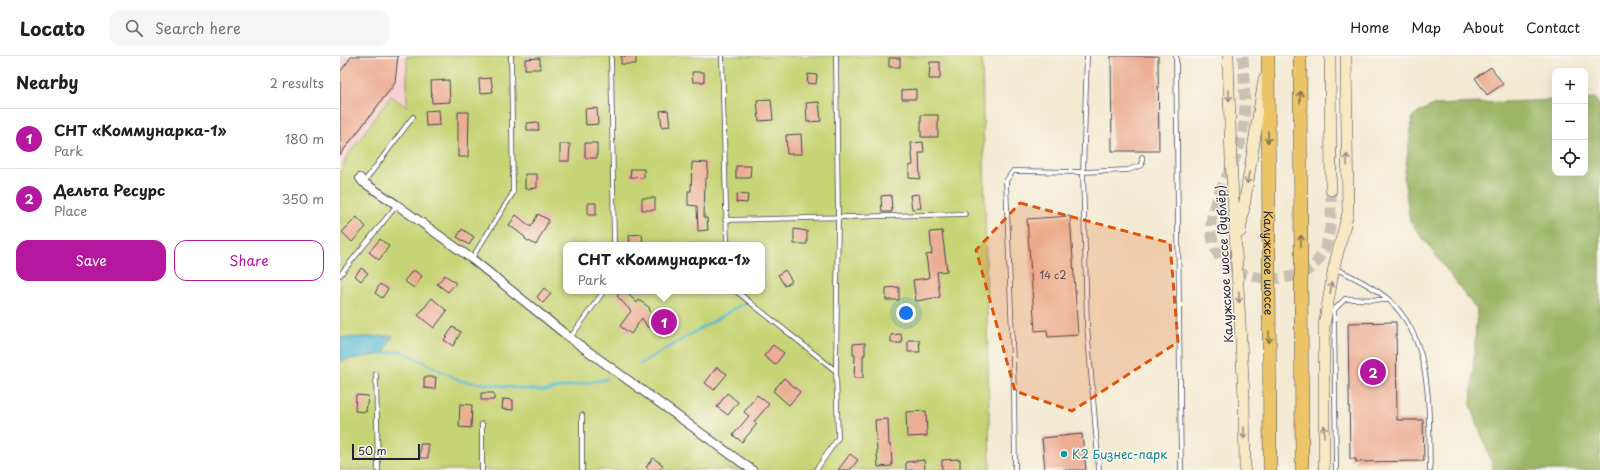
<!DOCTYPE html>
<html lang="en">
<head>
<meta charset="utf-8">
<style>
  body { margin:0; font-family:"Playpen Sans",sans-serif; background:#f6f6f6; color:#202124 }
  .controls { position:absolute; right:12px; top:12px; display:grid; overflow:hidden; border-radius:8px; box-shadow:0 4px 16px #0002 }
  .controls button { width:36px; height:36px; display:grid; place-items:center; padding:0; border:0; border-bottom:1px solid #e0e0e0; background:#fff; color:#202124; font:20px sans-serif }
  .scale { position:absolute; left:12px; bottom:10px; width:68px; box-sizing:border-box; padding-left:4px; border:2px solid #22223b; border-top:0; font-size:11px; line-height:14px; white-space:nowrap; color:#22223b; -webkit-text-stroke:3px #fbf7ec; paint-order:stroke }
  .you { position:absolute; left:566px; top:257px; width:14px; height:14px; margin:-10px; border:3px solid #fff; border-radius:50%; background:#1a73e8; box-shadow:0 0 0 6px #1a73e833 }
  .badge { display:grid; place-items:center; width:26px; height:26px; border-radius:50%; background:#b5179e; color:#fff; font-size:13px; font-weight:700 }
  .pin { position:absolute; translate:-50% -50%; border:2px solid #fff; box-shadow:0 1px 4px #0006 }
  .popup { position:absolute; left:223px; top:186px; width:202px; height:52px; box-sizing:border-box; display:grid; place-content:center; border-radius:8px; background:#fff; filter:drop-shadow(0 1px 3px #0005); font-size:13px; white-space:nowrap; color:#757577 }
  .popup b { font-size:15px; color:#202124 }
  .popup::after { content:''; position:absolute; left:50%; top:100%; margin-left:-8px; border:8px solid transparent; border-top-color:#fff }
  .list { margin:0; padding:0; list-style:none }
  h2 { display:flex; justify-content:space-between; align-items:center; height:52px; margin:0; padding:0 16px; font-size:17px }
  h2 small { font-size:13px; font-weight:400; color:#757577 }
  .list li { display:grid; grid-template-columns:26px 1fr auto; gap:12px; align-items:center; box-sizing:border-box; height:60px; padding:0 16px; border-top:1px solid #e0e0e0 }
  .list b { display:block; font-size:15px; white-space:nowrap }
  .list p { margin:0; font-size:13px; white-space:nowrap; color:#757577 }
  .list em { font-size:13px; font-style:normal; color:#757577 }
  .actions { display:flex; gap:8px; padding:12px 16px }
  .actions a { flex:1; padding:9px 0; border:1px solid #b5179e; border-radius:12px; text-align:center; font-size:14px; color:#b5179e }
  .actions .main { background:#b5179e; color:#fff }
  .icon { flex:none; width:22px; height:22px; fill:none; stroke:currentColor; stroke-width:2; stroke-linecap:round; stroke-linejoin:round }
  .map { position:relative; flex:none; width:1260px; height:414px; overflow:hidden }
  header { display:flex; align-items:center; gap:24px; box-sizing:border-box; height:56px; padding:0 20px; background:#fff; border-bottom:1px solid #e0e0e0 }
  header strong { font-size:19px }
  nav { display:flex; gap:22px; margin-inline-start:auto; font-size:14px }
  .search { width:280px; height:36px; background:#f6f6f6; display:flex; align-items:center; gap:10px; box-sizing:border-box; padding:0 14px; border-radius:12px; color:#757577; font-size:15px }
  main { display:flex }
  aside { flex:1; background:#fff }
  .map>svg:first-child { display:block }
  .built { fill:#f7cfd2 }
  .green { fill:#c7d475; stroke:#747b58; fill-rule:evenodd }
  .forest { fill:#9db666; stroke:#606c50 }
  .water { fill:#52b9d0; stroke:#3a6e86 }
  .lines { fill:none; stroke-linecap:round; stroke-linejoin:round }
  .stream { stroke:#52b9d0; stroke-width:2.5 }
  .building { fill:#ecad94 }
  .secondary-tunnel { stroke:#c9c2b4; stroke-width:11; stroke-dasharray:11 5.5; stroke-linecap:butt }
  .service-casing { stroke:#414052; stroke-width:5.5 }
  .minor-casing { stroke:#414052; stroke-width:10 }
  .secondary-casing { stroke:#414052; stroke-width:12 }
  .trunk-casing { stroke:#414052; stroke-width:14 }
  .service { stroke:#fff; stroke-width:4 }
  .minor { stroke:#fff; stroke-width:8 }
  .secondary { stroke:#f8e8c3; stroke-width:11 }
  .trunk { stroke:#edc569; stroke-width:13 }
  .oneway { stroke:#988f86 }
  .oneway2 { stroke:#887452 }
  .marked { fill:#de560e; fill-opacity:0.2; stroke:#de560e; stroke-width:3; stroke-dasharray:8 5; stroke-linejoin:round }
  .culture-dot { fill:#0f9aa8; stroke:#fbf7ec; stroke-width:1.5 }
  .labels { text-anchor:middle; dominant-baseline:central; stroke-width:3; stroke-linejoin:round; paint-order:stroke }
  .number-label { font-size:10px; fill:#544551 }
  .street-label { font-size:12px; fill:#22223b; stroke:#fbf7ec }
  .culture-label { font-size:12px; fill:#0d838f; stroke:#fbf7ec; text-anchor:start }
</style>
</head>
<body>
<header>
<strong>Locato</strong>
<div class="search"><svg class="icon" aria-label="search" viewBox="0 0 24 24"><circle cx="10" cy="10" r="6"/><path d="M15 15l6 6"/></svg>Search here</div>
<nav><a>Home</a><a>Map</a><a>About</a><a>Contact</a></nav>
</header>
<main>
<aside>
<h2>Nearby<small>2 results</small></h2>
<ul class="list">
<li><span class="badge">1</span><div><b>СНТ «Коммунарка-1»</b><p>Park</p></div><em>180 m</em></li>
<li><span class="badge">2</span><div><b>Дельта Ресурс</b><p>Place</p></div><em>350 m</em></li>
</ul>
<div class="actions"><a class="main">Save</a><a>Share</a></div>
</aside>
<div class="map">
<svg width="1260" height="414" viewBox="0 0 1260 414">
  <rect width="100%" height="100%" fill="#fbf7ec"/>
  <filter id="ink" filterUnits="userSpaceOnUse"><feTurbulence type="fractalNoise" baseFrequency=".025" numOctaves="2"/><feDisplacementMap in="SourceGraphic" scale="8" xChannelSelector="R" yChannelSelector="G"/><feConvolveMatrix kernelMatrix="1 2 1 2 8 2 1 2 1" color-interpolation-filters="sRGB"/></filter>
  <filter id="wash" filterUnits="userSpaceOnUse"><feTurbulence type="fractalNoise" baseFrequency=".012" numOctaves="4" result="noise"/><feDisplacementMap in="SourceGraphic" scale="16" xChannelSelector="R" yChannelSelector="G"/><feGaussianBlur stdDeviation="0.9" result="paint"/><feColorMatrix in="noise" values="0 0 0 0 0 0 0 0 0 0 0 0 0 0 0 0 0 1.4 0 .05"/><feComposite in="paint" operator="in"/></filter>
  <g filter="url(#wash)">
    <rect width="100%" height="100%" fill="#f3ead2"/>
    <path class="built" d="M0 0H67V52L51 41 6 102 0 117Z"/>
    <path class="green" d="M67 0H642L650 414H0V117L6 102 51 40 67 51ZM226 189H422V235H226Z"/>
    <path class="forest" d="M1255 42 1260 51V414H1154L1131 349 1137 254 1070 165 1064 122 1073 60 1093 49 1215 44V117H1245V43Z"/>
    <path class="water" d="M53 280 43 298 0 305V282Z"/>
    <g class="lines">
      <path class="stream" d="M40 298 62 295 121 325 203 335 267 323
        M300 308 408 245"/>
    </g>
    <g id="blocks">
      <path class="building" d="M12 0H58L55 27 0 99V16Z
        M281 0H296V8H281Z
        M771 0H818L819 95H772Z
        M200 2V13H185V3Z
        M549 2H560V11H549Z
        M590 6H600V23H589Z
        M1151 11 1163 28 1147 39 1135 22Z
        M352 16H364V26H353Z
        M468 18 477 19 476 28 467 27Z
        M151 22 153 36 140 37 139 23Z
        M109 24 110 46 92 47 91 25Z
        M576 33V43H562V34Z
        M431 43 433 64 419 65 417 44Z
        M479 46 481 65 467 66 466 47Z
        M257 52 258 68 246 69 245 53Z
        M99 54 100 69 86 70 85 55Z
        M328 54 330 70 322 71 320 55Z
        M118 56H129L128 101H118Z
        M581 59H598V81H581Z
        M198 66 199 74H187V67Z
        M461 78 462 98H447L446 79Z
        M583 86 584 97H579L580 123 569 122V110L573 109 571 87Z
        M245 87H257V102H245Z
        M220 88H230L229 105H220Z
        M352 106 368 107 367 123H365L364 162H367L368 174 358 175 357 150 348 149V135H351Z
        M396 110H411L410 122H396Z
        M291 113H304V122L290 121Z
        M185 118H197V132L185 133Z
        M397 138 408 139 407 147 396 146Z
        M579 138 581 152 572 153 570 139Z
        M551 139 552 156H542L541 140Z
        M302 142H315V154H302Z
        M248 147H256V159H248Z
        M198 158 209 164 196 189 185 183V181L169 169 176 159 191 171Z
        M730 160 738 279 708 281 707 274 695 275 687 163Z
        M17 161 26 171 12 186 2 176Z
        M122 173 134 181 129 189 117 181Z
        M454 173 467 175V188H454Z
        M602 175 607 215 597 216 600 241 576 245 573 224 589 222 586 199 592 198 590 176Z
        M302 178 303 189H290L289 179Z
        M40 183 49 190 39 204 29 196Z
        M21 212 28 217 21 225 15 220Z
        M73 214 82 220 74 232 64 225Z
        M445 214 452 225 445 230 438 219Z
        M105 219 116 227 108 236 97 228Z
        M40 228 48 233 42 242 35 237Z
        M559 231V244H546V232Z
        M204 232 211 238 203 247 197 241Z
        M282 235H285L297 247 299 244 310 252 309 253 317 266 308 272 302 262 291 278 280 270 291 255 277 240Z
        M92 242 107 255 94 272 78 259Z
        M1056 266 1057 364H1083L1084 405 1016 406V403H1010L1008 267Z
        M113 271 121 276 113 290 104 284Z
        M561 278 562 287H551V279Z
        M568 284H579L580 296H568Z
        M525 287V299H523V322H514L515 299H513V288Z
        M433 289 444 297 435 309 424 300Z
        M377 311 387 318 374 334 365 327Z
        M84 321H96L95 333 84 332Z
        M444 322 460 336 449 349 433 335Z
        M141 337H154V344H141Z
        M387 337 398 346 388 359 377 351Z
        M16 339 28 340 26 356 15 355Z
        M417 339 429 348 414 366 417 368 402 386 393 379 409 360 404 356Z
        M163 343 173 344V354L162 353Z
        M120 348 132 349 131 372 119 371Z
        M586 355 587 380 567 381 566 356Z
        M548 363 549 389H551L552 410 538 411 535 364Z
        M742 378 746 414H705L702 382Z
        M80 388H88V402H80Z
        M510 398 518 404 510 414H498Z
        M313 402 323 409 320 414H310L306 411Z
        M620 403V414H602V404Z
        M584 404 585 414H566V406Z"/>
    </g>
  </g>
  <g filter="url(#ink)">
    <use href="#blocks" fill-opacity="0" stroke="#414052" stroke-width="1"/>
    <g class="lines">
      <path class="secondary-tunnel" d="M903 0C904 26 907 53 902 79 896 116 863 146 873 185 875 193 878 201 884 207 904 226 958 229 976 207 993 187 991 159 991 134"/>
      <g class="service-casing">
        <path id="service" d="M271 0 274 189
          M382 0 387 189
          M747 0 743 116 747 269 759 414
          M836 0 841 414
          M24 126 73 61
          M385 164 625 158
          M132 202 173 137 171 0
          M994 212C1012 220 1034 231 1049 244 1095 286 1088 358 1090 414
          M0 219 57 149
          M396 235 496 315
          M230 282 264 235
          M36 318 38 414
          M242 359V414
          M142 414V368
          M476 414 498 382 496 315 498 160 496 0
          M675 414 674 332 666 125 673 115 743 116 788 114 802 109V101
          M996 414 994 254 1005 243 1049 244"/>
      </g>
      <g class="minor-casing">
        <path id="minor" d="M20 122 23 126 57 149 132 203 230 282 412 414"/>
      </g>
      <g class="secondary-casing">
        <path id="secondary" d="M888 0 891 104 904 340 905 414
          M990 0 991 134
          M900 176 924 23
          M984 414V270L994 211 1008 157 1006 0"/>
      </g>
      <g class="trunk-casing">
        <g id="trunk">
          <path id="s1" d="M928 0 930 414"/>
          <path d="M960 0 962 414"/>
        </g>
      </g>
      <use href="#service" class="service"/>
      <use href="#minor" class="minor"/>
      <use href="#secondary" class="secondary"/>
      <use href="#trunk" class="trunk"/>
    </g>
    <defs><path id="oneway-shaft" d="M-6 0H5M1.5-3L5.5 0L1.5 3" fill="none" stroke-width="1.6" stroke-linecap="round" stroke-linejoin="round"/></defs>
    <g class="oneway">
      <use href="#oneway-shaft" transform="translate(889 39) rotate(89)"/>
      <use href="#oneway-shaft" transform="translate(1007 104) rotate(-91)"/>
      <use href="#oneway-shaft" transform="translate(908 122) rotate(101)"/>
      <use href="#oneway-shaft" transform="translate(991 232) rotate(-81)"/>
      <use href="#oneway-shaft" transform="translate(899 241) rotate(87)"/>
      <use href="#oneway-shaft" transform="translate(984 375) rotate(-90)"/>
      <use href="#oneway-shaft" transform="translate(904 377) rotate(90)"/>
    </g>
    <g class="oneway2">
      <use href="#oneway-shaft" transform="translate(960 41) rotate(-90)"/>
      <use href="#oneway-shaft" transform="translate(928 81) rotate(90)"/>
      <use href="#oneway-shaft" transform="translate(961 185) rotate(-90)"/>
      <use href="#oneway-shaft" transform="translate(929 281) rotate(90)"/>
    </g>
  </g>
  <path class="marked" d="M680 147 830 187 838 286 732 355 675 335 636 194Z"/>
  <circle class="culture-dot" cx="724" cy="398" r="4"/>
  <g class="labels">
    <g class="number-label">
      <text x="713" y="218">14 с2</text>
    </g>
    <g class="street-label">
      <text stroke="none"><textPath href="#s1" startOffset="207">Калужское шоссе</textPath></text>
      <text transform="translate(884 208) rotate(-93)">Калужское шоссе (дублёр)</text>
    </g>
    <g class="culture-label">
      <text x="732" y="398">К2 Бизнес-парк</text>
    </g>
  </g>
</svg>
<div class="controls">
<button>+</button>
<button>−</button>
<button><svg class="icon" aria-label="locate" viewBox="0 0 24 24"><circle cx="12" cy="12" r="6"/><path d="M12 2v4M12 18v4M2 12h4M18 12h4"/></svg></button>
</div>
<div class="scale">50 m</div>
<div class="you"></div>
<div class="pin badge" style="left:324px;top:266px">1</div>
<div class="popup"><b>СНТ «Коммунарка-1»</b>Park</div>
<div class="pin badge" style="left:1033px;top:316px">2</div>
</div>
</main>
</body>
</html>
